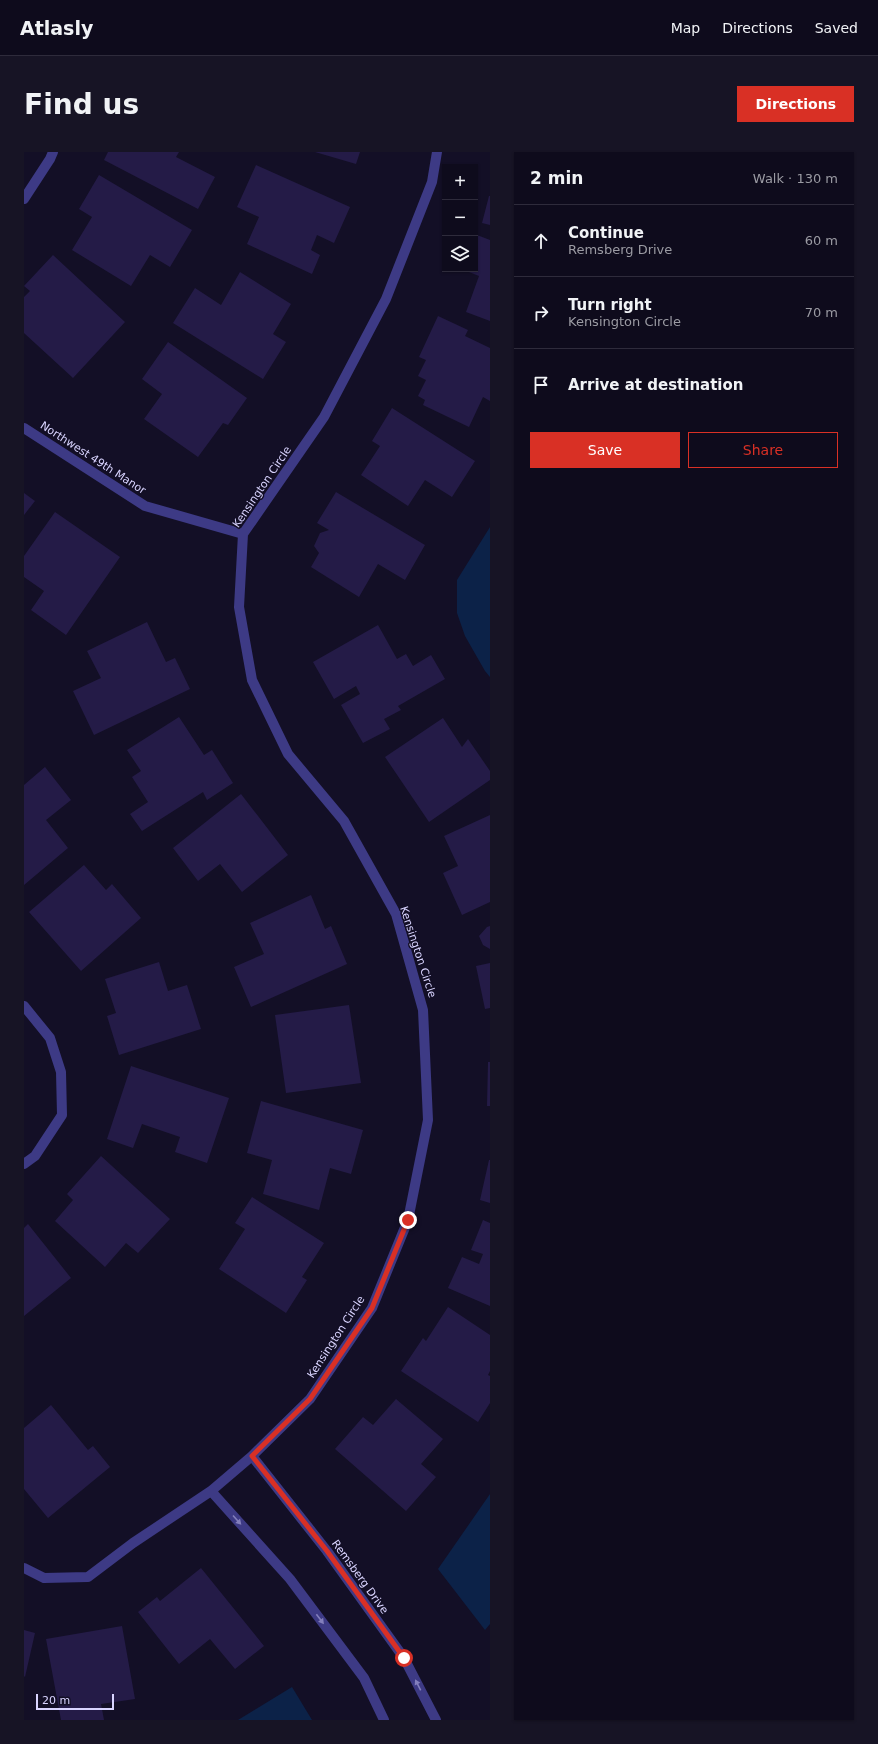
<!DOCTYPE html>
<html lang="en">
<head>
<meta charset="utf-8">
<style>
  body { margin:0; font-family:"DejaVu Sans",sans-serif; background:#171425; color:#f1f3f6 }
  .controls { position:absolute; right:12px; top:12px; display:grid; overflow:hidden; border-radius:0px; box-shadow:0 1px 3px #0004 }
  .controls button { width:36px; height:36px; display:grid; place-items:center; padding:0; border:0; border-bottom:1px solid #2e2b3b; background:#0e0b1c; color:#f1f3f6; font:20px sans-serif }
  .scale { position:absolute; left:12px; bottom:10px; width:78px; box-sizing:border-box; padding-left:4px; border:2px solid #d9d4ff; border-top:0; font-size:11px; line-height:14px; white-space:nowrap; color:#d9d4ff; -webkit-text-stroke:3px #130f26; paint-order:stroke }
  .stop { position:absolute; width:12px; height:12px; margin:-9px; border:3px solid #d93025; border-radius:50%; background:#fff }
  .stop.end { background:#d93025; border-color:#fff; box-shadow:0 1px 4px #0008 }
  .list { margin:0; padding:0; list-style:none }
  h2 { display:flex; justify-content:space-between; align-items:center; height:52px; margin:0; padding:0 16px; font-size:17px }
  h2 small { font-size:13px; font-weight:400; color:#9b9ba3 }
  .list li { display:grid; grid-template-columns:26px 1fr auto; gap:12px; align-items:center; box-sizing:border-box; height:72px; padding:0 16px; border-top:1px solid #2e2b3b }
  .list b { display:block; font-size:15px; white-space:nowrap }
  .list p { margin:0; font-size:13px; white-space:nowrap; color:#9b9ba3 }
  .list em { font-size:13px; font-style:normal; color:#9b9ba3 }
  .actions { display:flex; gap:8px; padding:12px 16px }
  .actions a { flex:1; padding:9px 0; border:1px solid #d93025; border-radius:0px; text-align:center; font-size:14px; color:#d93025 }
  .actions .main { background:#d93025; color:#fff }
  .icon { flex:none; width:22px; height:22px; fill:none; stroke:currentColor; stroke-width:2; stroke-linecap:round; stroke-linejoin:round }
  .map { position:relative; flex:none; width:466px; height:1568px; overflow:hidden; border-radius:0px }
  header { display:flex; align-items:center; gap:24px; box-sizing:border-box; height:56px; padding:0 20px; background:#0e0b1c; border-bottom:1px solid #2e2b3b }
  header strong { font-size:19px }
  nav { display:flex; gap:22px; margin-inline-start:auto; font-size:14px }
  .intro { display:flex; align-items:center; justify-content:space-between; box-sizing:border-box; height:96px; padding:0 24px }
  h1 { margin:0; font-size:28px }
  .button { padding:10px 18px; border-radius:0px; background:#d93025; color:#fff; font-size:14px; font-weight:700 }
  main { display:flex; gap:24px; padding:0 24px }
  aside { flex:1; background:#0e0b1c; border-radius:0px; box-shadow:0 1px 3px #0004 }
  .map>svg:first-child { display:block }
  .water { fill:#0c2248 }
  .building { fill:#241b47 }
  .lines { fill:none; stroke-linecap:round; stroke-linejoin:round }
  .street { stroke:#3d3a85; stroke-width:10 }
  .oneway { fill:#837fbc }
  .route { stroke:#d93025; stroke-width:5 }
  .labels { text-anchor:middle; dominant-baseline:central; stroke-width:3; stroke-linejoin:round; paint-order:stroke }
  .street-label { font-size:11px; fill:#d9d4ff; stroke:#130f26 }
</style>
</head>
<body>
<header>
<strong>Atlasly</strong>
<nav><a>Map</a><a>Directions</a><a>Saved</a></nav>
</header>
<div class="intro"><h1>Find us</h1><a class="button">Directions</a></div>
<main>
<div class="map">
<svg width="466" height="1568" viewBox="0 0 466 1568">
  <rect width="100%" height="100%" fill="#130f26"/>
  <path class="water" d="M466 375V525L461 519 441 484 433 461V428Z
    M466 1342V1472L461 1478 414 1417Z
    M268 1535 288 1568H214Z"/>
  <path class="building" d="M84 0H155L152 5 191 25 174 57 80 8Z
    M291 0H336L332 12Z
    M232 13 326 55 310 91 293 83 287 98 296 103 288 122 223 92 235 65 213 55Z
    M75 23 168 78 146 115 126 103 107 134 48 98 68 65 55 57Z
    M465 44H466V73L458 71Z
    M453 83 466 88V169L442 160 455 124 440 118 441 117H451V87Z
    M29 103 101 170 49 226 0 181V145L6 139 0 134Z
    M216 120 267 152 249 182 262 190 239 227 149 171 171 136 197 153Z
    M414 164 444 178 441 184 466 196V249L459 245 445 275 399 253 401 248 394 244 402 228 394 224 402 208 395 205Z
    M144 190 223 246 204 273 199 271 174 305 120 267 138 242 118 227Z
    M368 256 451 309 428 345 401 328 384 354 337 323 356 294 348 289Z
    M312 340 401 393 381 428 354 412 335 445 287 415 295 401 290 394 296 381 305 378 293 371Z
    M0 341 11 349 0 363Z
    M31 360 96 405 42 483 7 458 20 439 0 425V404Z
    M123 470 142 510 151 506 166 537 70 583 49 539 77 526 63 499Z
    M354 473 373 507 382 502 389 514 407 503 421 527 374 554 377 558 360 567 366 577 339 591 317 553 336 542 332 534 310 547 289 510Z
    M155 565 180 603 188 598 209 631 183 648 179 640 118 679 106 662 124 650 108 625 117 619 103 598Z
    M419 566 438 595 444 587 466 619V628L405 670 361 605Z
    M21 615 47 648 22 668 44 696 0 733V633Z
    M217 642 264 703 218 740 196 712 174 729 149 696Z
    M466 663V750L438 763 419 721 434 714 420 684Z
    M60 713 82 738 88 732 117 766 57 819 5 760Z
    M287 743 301 777 307 774 323 812 227 855 210 815 240 802 226 771Z
    M466 774V797L459 793 455 784 463 775Z
    M135 810 144 839 163 833 177 877 95 903 83 864 92 861 81 827Z
    M466 811V856L461 857 452 814Z
    M325 853 337 931 262 941 251 863Z
    M464 910H466V954H463Z
    M107 914 205 946 183 1011 151 1000 156 985 118 972 109 996 83 987Z
    M237 949 339 978 327 1022 306 1016 295 1058 239 1042 248 1008 223 1001Z
    M77 1004 146 1067 114 1101 102 1091 81 1115 31 1069 49 1048 43 1042Z
    M465 1008H466V1051L456 1048Z
    M228 1045 300 1091 278 1125 283 1128 262 1161 195 1117 221 1077 211 1071Z
    M459 1068 466 1071V1154L424 1136 438 1105 455 1112 459 1102 447 1098Z
    M4 1072 47 1126 0 1164V1076Z
    M424 1155 466 1183V1219L464 1223 466 1224V1251L454 1270 377 1219 399 1186 402 1189Z
    M372 1247 419 1287 397 1312 412 1325 382 1359 311 1297 339 1265 349 1273Z
    M27 1253 64 1298 69 1294 86 1315 24 1366 0 1337V1276Z
    M177 1416 240 1494 211 1517 186 1487 155 1512 114 1460 133 1445 136 1449Z
    M98 1474 111 1547 77 1552 80 1568H37L22 1487Z
    M0 1478 11 1481 1 1525 0 1524Z"/>
  <g class="lines">
    <path class="street" d="M0 47 26 7 29 0
      M0 276 121 354 219 382
      M0 854 26 886 37 920 38 963 11 1004 0 1012
      M228 1304 303 1399 380 1506 412 1568
      M187 1339 266 1427 340 1526 360 1568
      M0 1416 20 1426 64 1425 109 1391 187 1339 228 1304 286 1247 348 1156 384 1068 404 968 399 858 372 762 320 669 264 602 228 528 215 455 219 382 300 265 362 147 408 30 413 0"/>
  </g>
  <defs><path id="oneway-solid" d="M-6-.8H1V-3.2L6.5 0L1 3.2V.8H-6Z"/></defs>
  <g class="oneway">
    <use href="#oneway-solid" transform="translate(213 1368) rotate(48)"/>
    <use href="#oneway-solid" transform="translate(296 1467) rotate(53)"/>
    <use href="#oneway-solid" transform="translate(394 1533) rotate(-117)"/>
  </g>
  <g class="lines">
    <path class="route" d="M380 1506 303 1399 228 1304 286 1247 348 1156 384 1068"/>
  </g>
  <g class="labels">
    <g class="street-label">
      <text transform="translate(69 306) rotate(33)">Northwest 49th Manor</text>
      <text transform="translate(238 335) rotate(-56)">Kensington Circle</text>
      <text transform="translate(394 800) rotate(72)">Kensington Circle</text>
      <text transform="translate(312 1185) rotate(-57)">Kensington Circle</text>
      <text transform="translate(336 1425) rotate(54)">Remsberg Drive</text>
    </g>
  </g>
</svg>
<div class="controls">
<button>+</button>
<button>−</button>
<button><svg class="icon" aria-label="layers" viewBox="0 0 24 24"><path d="M12 4l9 5-9 5-9-5zM3 14l9 5 9-5"/></svg></button>
</div>
<div class="scale">20 m</div>
<div class="stop" style="left:380px;top:1506px"></div>
<div class="stop end" style="left:384px;top:1068px"></div>
</div>
<aside>
<h2>2 min<small>Walk · 130 m</small></h2>
<ul class="list">
<li><svg class="icon" aria-label="ahead" viewBox="0 0 24 24"><path d="M12 20V5M6 11l6-6 6 6"/></svg><div><b>Continue</b><p>Remsberg Drive</p></div><em>60 m</em></li>
<li><svg class="icon" aria-label="right" viewBox="0 0 24 24"><path d="M7 20v-9h11M14 6l5 5-5 5"/></svg><div><b>Turn right</b><p>Kensington Circle</p></div><em>70 m</em></li>
<li><svg class="icon" aria-label="arrive" viewBox="0 0 24 24"><path d="M6 21V4h12l-3 4 3 4H6"/></svg><div><b>Arrive at destination</b></div></li>
</ul>
<div class="actions"><a class="main">Save</a><a>Share</a></div>
</aside>
</main>
</body>
</html>
